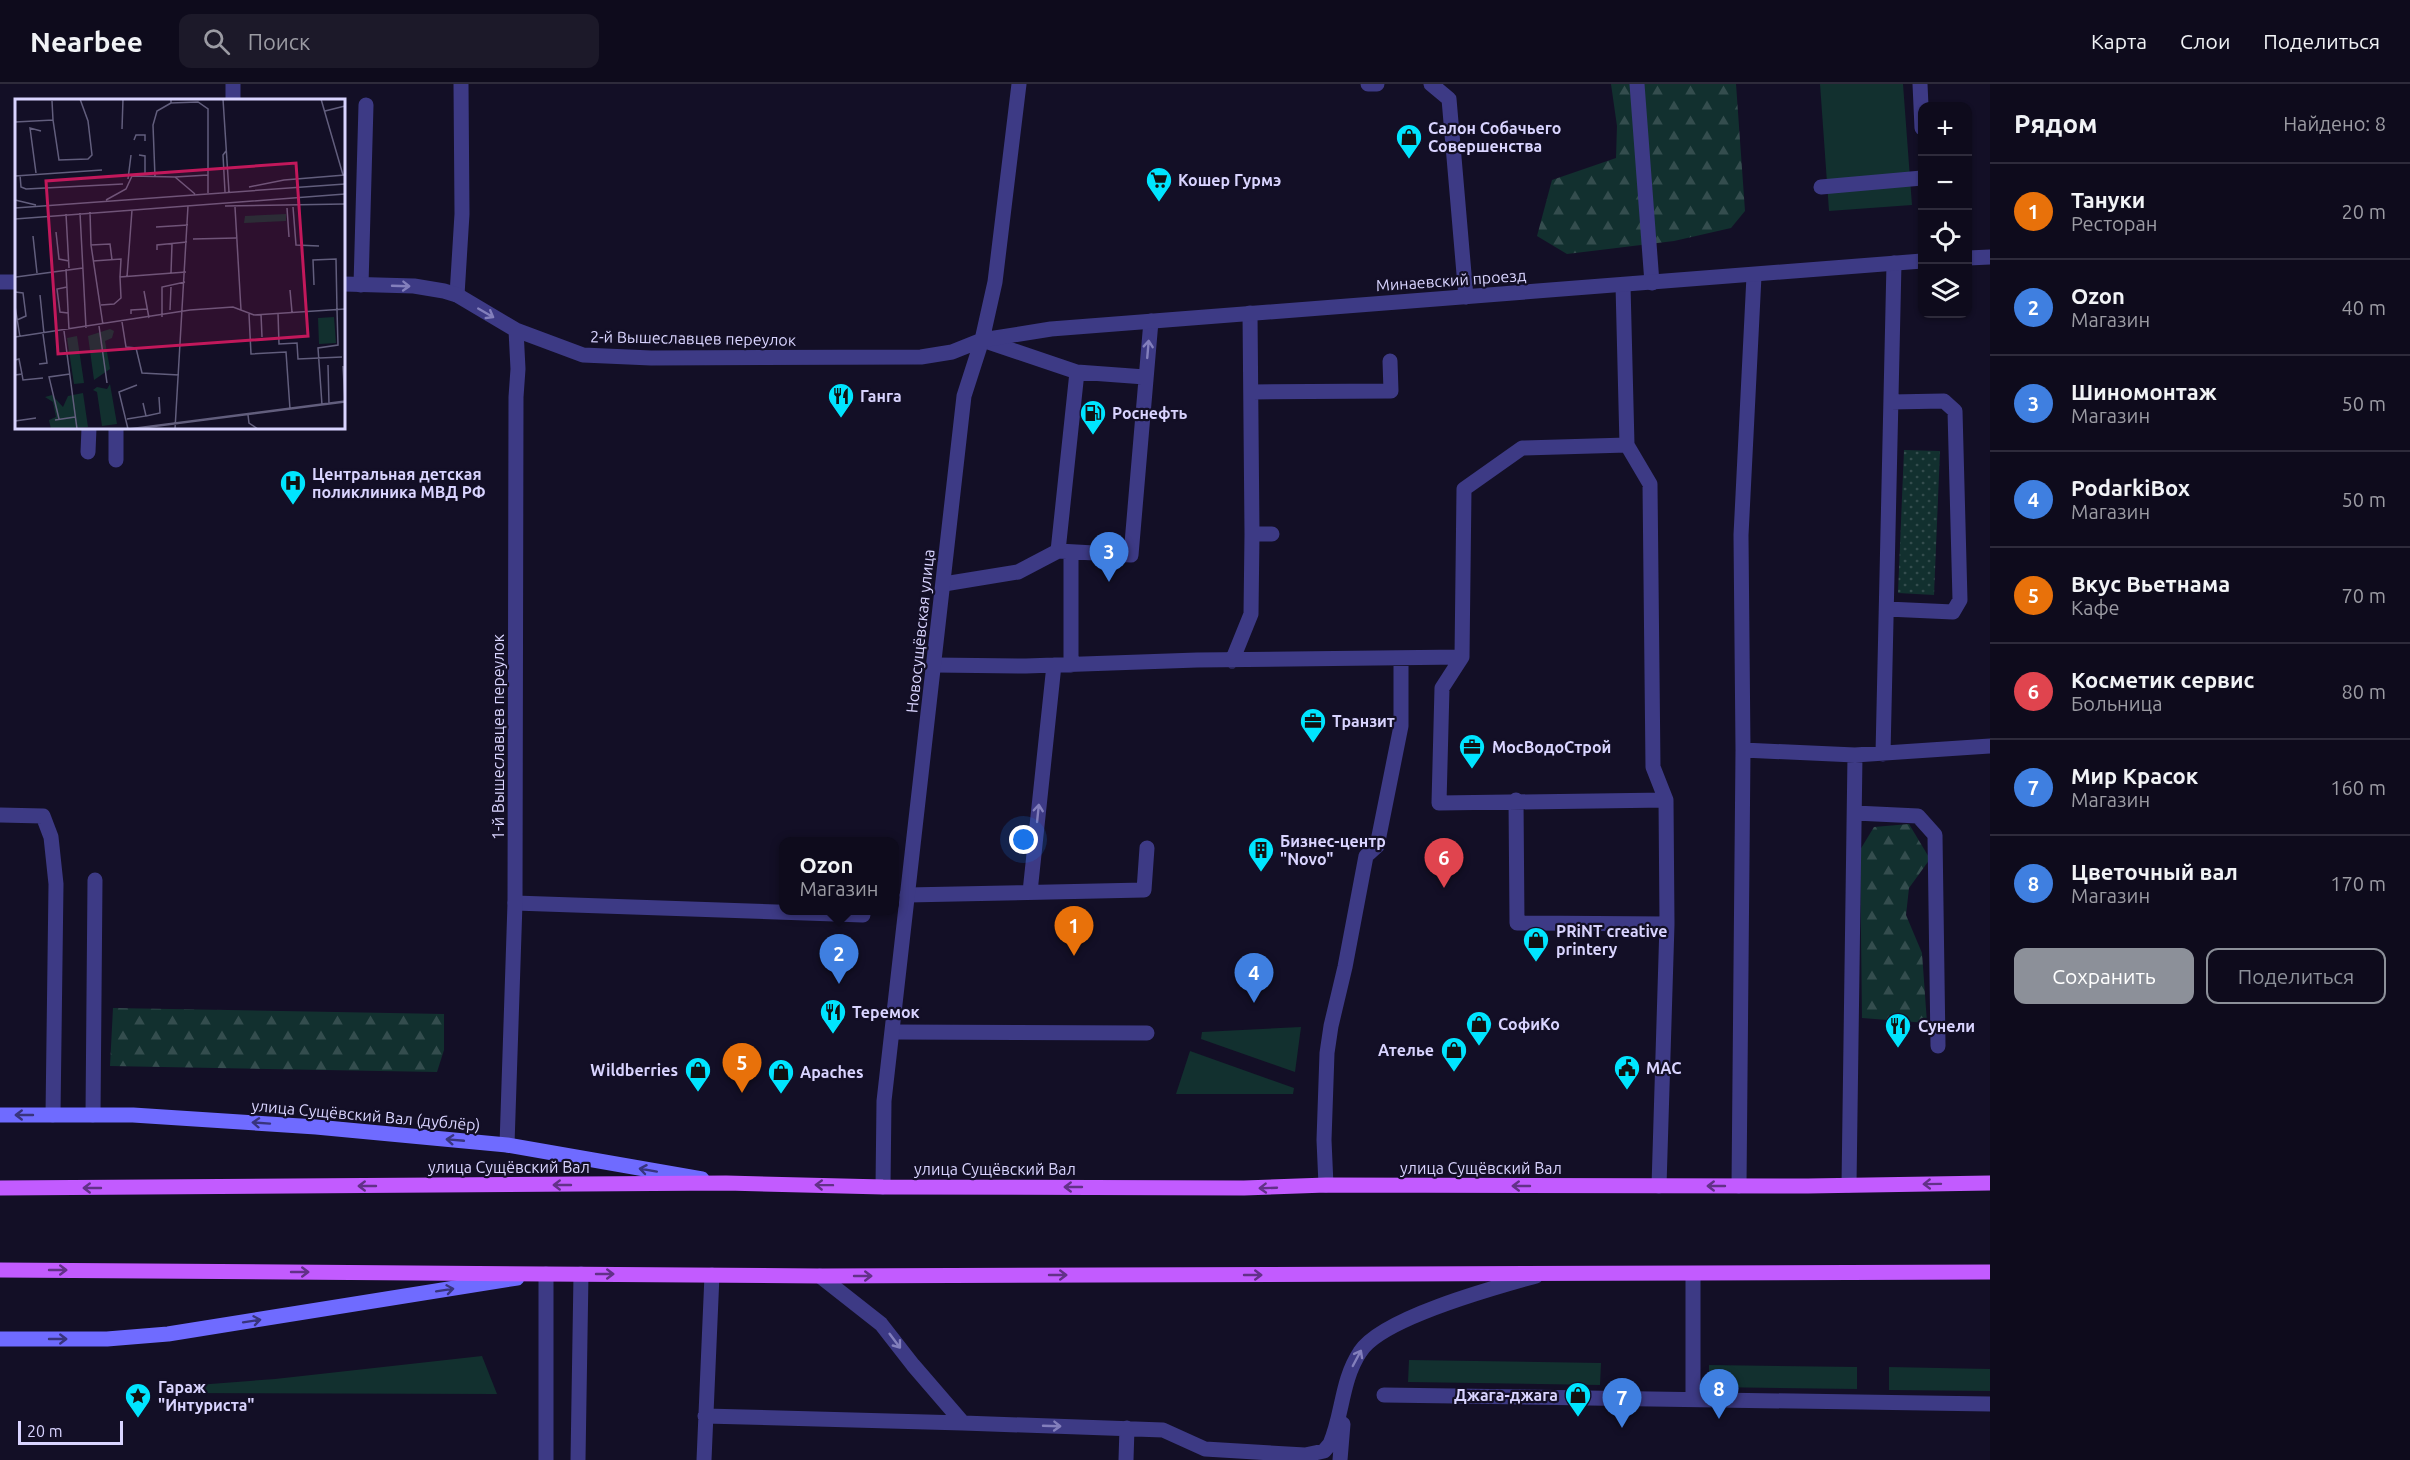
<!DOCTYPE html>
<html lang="ru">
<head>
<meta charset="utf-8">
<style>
  body { margin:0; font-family:Ubuntu,sans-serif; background:#1c1929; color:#f1f3f6 }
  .controls { position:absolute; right:18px; top:18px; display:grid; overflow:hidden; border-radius:12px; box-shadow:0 2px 4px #0004 }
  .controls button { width:54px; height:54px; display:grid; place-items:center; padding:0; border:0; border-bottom:2px solid #2e2b3b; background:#0e0b1c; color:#f1f3f6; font:30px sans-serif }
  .scale { position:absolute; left:18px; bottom:15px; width:105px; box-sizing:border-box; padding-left:6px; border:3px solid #d9d4ff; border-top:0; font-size:16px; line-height:21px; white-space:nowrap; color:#d9d4ff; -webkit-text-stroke:4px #130f26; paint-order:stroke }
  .you { position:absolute; left:1024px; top:756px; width:21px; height:21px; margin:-15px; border:4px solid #fff; border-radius:50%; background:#1a73e8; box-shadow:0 0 0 9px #1a73e833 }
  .badge { display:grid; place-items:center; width:39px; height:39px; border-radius:50%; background:#8c9099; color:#fff; font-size:20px; font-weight:700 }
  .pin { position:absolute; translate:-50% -50px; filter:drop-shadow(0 2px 3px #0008) }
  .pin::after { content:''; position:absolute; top:32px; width:21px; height:18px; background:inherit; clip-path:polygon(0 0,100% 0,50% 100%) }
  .popup { position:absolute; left:779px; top:753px; width:120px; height:78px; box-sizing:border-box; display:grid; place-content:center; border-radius:12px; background:#0e0b1c; filter:drop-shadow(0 2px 4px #0005); font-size:20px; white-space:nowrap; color:#9b9ba3 }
  .popup b { font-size:22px; color:#f1f3f6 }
  .popup::after { content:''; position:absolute; left:50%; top:100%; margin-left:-12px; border:12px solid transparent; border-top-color:#0e0b1c }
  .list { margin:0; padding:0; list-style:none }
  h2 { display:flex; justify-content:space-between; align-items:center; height:78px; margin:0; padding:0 24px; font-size:26px }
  h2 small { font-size:20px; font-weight:400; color:#9b9ba3 }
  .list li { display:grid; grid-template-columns:39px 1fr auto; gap:18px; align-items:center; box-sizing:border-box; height:96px; padding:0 24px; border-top:2px solid #2e2b3b }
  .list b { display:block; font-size:22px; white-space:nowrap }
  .list p { margin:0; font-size:20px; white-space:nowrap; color:#9b9ba3 }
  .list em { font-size:20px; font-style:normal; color:#9b9ba3 }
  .actions { display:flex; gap:12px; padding:18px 24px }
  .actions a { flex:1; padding:14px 0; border:2px solid #8c9099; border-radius:12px; text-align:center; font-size:21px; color:#8c9099 }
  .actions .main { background:#8c9099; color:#fff }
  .icon { flex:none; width:33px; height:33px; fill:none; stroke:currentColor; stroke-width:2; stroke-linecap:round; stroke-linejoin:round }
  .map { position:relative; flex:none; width:1990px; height:1376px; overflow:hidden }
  header { display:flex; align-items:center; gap:36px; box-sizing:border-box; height:84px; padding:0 30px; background:#0e0b1c; border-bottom:2px solid #2e2b3b }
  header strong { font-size:28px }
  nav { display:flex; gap:33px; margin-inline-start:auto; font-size:21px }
  .search { width:420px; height:54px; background:#1c1929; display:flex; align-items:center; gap:15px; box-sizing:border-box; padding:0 21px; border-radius:12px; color:#9b9ba3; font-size:22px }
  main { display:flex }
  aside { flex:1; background:#0e0b1c }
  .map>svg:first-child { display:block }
  .green { fill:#12302f }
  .forest { fill:url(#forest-firs) }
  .park { fill:url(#park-dots) }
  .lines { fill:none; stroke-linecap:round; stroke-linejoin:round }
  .lane { stroke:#3d3a85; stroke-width:15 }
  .street { stroke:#3d3a85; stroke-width:15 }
  .secondary { stroke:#6f6bff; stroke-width:15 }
  .primary { stroke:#c25bff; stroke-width:15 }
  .oneway { stroke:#837fbc }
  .oneway2 { stroke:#38347d }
  .oneway3 { stroke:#623188 }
  .labels { text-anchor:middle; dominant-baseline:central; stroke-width:4.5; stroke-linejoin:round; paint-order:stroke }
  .poi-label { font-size:16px; font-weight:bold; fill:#d9d4ff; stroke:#130f26; text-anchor:start }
  .street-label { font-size:16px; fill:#d9d4ff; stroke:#130f26 }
  .inset-road { fill:none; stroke:#625e7d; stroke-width:1.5 }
  .view { fill:#c2185b; fill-opacity:0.15; stroke:#c2185b; stroke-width:3 }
  .inset-edge { fill:none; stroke:#d9d4ff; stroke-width:3 }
</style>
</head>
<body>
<header>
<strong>Nearbee</strong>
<div class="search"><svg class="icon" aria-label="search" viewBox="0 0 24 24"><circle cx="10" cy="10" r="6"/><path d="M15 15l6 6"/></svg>Поиск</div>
<nav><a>Карта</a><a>Слои</a><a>Поделиться</a></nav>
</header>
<main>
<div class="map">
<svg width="1990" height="1376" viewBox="0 0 1990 1376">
  <defs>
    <pattern id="forest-firs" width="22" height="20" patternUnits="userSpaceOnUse" patternTransform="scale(1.5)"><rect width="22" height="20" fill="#12302f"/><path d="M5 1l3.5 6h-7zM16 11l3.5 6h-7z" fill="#344d4e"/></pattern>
    <pattern id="park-dots" width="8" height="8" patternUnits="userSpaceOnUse" patternTransform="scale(1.5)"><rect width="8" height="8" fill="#12302f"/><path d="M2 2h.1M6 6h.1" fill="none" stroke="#344d4e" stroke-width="1.8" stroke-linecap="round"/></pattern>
  </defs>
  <rect width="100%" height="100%" fill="#130f26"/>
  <path class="green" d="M1820 0H1903L1912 121 1829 127Z
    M1301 943 1295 988 1201 955 1202 948Z
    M1190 967 1294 1004 1293 1010H1176Z
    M482 1272 497 1310 168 1309 171 1303 275 1295Z
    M1409 1276 1601 1279 1600 1301 1408 1298Z
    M1709 1281 1857 1283V1305L1709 1303Z
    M1889 1283 1990 1285V1307L1889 1306Z"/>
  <path class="forest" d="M1611 0H1736L1745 127 1731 144 1674 157 1567 170 1537 152 1552 96 1616 74 1617 42Z
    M1909 740 1930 775 1909 804 1906 831 1922 869 1927 939 1862 934 1860 766 1874 743Z
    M113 924 444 930V966L437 988 110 982Z"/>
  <path class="park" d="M1904 366 1940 367 1934 511 1898 509Z"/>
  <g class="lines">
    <path class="lane" d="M1368 0H1377
      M1431 0 1449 15 1466 213
      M1637 0 1652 199
      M1920 0 1922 44
      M233 16V0
      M1821 103 1922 94
      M361 201 366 21
      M1623 201 1627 361 1650 400 1653 683 1666 716 1667 840
      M457 211 462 130 461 0
      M1250 229 1252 450H1272
      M982 256 1077 288 1145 293
      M1252 308 1391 307 1390 277
      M88 368 89 344
      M116 376V344
      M1058 467 1077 288
      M1071 468V581
      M944 500 1018 488 1058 467 1131 471 1151 237
      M1887 525 1953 528 1960 516 1955 327 1944 317 1891 318
      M1462 573 1442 604 1439 719 1666 716
      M1232 577 1251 530 1252 450
      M935 581 1026 582 1197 576 1462 573 1464 405 1522 364 1627 361
      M1743 666 1855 671 1990 662
      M1883 670 1894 179
      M1516 716 1517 839 1667 840 1659 1102
      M1855 729 1918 732 1935 751 1938 962
      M0 731 43 732 51 753 56 800 53 1031
      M1030 808 1054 581
      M907 811 1144 806 1147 764
      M515 819 863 831
      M893 948 1147 949
      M93 1031 95 796
      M1326 1101 1324 1056 1327 969 1331 942 1345 883 1366 772 1377 762 1401 642V574
      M1849 1101 1855 671
      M1739 1102 1743 666 1741 451 1754 192
      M820 1192 881 1240 913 1281 963 1339 1163 1346 1205 1365 1305 1371 1324 1367 1330 1360C1343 1330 1341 1297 1360 1268 1381 1234 1496 1203 1536 1192
      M1384 1311 1990 1320
      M1693 1315V1190
      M705 1332 963 1339
      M546 1376V1190
      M578 1376 581 1190
      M704 1376 712 1191
      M1126 1376 1127 1344
      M1340 1376 1343 1340"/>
    <path class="street" d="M1968 174 1990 173
      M0 198H16
      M344 200 414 202 444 207 457 211 516 246 583 271 651 274 921 273 952 268 982 256 1051 245 1922 177
      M507 1061 515 819 516 313 518 285 516 246
      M883 1103 884 1017 964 312 982 256 995 198 1019 0"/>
    <path class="secondary" d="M0 1031H133L316 1043 507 1061 702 1095
      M0 1255H107L168 1250 517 1194"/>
    <path class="primary" d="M0 1104 726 1099 883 1103 1244 1104 1326 1101 1808 1102 1990 1099
      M0 1186 820 1192 1990 1188"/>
  </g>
  <defs><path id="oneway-shaft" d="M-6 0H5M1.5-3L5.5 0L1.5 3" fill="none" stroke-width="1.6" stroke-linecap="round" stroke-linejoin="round" transform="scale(1.5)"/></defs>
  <g class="oneway">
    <use href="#oneway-shaft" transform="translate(401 202) rotate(2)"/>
    <use href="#oneway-shaft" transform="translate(486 229) rotate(30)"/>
    <use href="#oneway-shaft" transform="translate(1148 265) rotate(-85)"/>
    <use href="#oneway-shaft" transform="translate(1038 729) rotate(-84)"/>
    <use href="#oneway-shaft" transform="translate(895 1257) rotate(53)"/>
    <use href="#oneway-shaft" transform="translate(1357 1274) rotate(-62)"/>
    <use href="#oneway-shaft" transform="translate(1052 1342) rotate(2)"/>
  </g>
  <g class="oneway2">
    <use href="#oneway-shaft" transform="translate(24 1031) rotate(-180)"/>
    <use href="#oneway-shaft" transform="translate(261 1039) rotate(-176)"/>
    <use href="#oneway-shaft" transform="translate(455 1056) rotate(-175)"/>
    <use href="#oneway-shaft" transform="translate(648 1086) rotate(-170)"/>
    <use href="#oneway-shaft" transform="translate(445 1206) rotate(-9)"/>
    <use href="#oneway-shaft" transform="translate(252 1237) rotate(-9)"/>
    <use href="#oneway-shaft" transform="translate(58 1255)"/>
  </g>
  <g class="oneway3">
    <use href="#oneway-shaft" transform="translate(1932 1100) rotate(179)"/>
    <use href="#oneway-shaft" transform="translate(562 1101) rotate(180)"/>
    <use href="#oneway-shaft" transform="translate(824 1101) rotate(-179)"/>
    <use href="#oneway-shaft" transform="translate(367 1102) rotate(180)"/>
    <use href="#oneway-shaft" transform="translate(1521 1102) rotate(-180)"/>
    <use href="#oneway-shaft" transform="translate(1716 1102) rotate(180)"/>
    <use href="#oneway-shaft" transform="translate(1073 1103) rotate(-180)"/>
    <use href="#oneway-shaft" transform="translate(92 1104) rotate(180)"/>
    <use href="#oneway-shaft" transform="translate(1268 1104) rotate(178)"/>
    <use href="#oneway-shaft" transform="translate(58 1186)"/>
    <use href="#oneway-shaft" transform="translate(300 1188)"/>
    <use href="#oneway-shaft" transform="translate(605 1190)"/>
    <use href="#oneway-shaft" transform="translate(1058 1191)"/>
    <use href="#oneway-shaft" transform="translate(1253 1191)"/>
    <use href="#oneway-shaft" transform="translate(863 1192)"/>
  </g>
  <defs>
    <g id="shop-pin" transform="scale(1.35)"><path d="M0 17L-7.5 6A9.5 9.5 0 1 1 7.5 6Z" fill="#00e5ff" stroke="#130f26"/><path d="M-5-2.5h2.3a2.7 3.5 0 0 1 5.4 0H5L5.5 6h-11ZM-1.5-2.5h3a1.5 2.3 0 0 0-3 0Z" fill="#111"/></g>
    <g id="supermarket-pin" transform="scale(1.35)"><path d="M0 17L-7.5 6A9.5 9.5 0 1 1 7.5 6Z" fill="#00e5ff" stroke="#130f26"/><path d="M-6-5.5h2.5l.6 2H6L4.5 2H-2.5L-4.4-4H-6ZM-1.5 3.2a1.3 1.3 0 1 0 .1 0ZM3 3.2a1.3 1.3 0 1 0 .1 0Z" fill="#111"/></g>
    <g id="restaurant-pin" transform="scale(1.35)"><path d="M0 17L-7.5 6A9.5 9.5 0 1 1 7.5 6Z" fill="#00e5ff" stroke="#130f26"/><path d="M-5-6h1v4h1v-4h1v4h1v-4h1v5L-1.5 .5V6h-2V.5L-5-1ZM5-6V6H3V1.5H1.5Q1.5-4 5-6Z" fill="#111"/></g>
    <g id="fuel-pin" transform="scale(1.35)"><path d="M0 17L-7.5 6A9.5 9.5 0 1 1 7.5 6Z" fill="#00e5ff" stroke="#130f26"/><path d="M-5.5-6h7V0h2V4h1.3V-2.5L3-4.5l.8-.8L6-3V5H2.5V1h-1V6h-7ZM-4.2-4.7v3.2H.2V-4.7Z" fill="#111"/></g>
    <g id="hospital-pin" transform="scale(1.35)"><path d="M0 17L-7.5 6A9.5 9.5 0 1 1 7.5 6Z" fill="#00e5ff" stroke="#130f26"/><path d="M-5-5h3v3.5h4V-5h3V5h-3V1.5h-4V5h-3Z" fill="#111"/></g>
    <g id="office-pin" transform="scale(1.35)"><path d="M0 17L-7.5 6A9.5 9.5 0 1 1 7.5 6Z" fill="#00e5ff" stroke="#130f26"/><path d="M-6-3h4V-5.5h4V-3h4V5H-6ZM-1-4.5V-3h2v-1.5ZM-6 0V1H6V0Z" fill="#111"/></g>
    <g id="building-pin" transform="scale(1.35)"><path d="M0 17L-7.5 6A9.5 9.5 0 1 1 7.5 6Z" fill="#00e5ff" stroke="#130f26"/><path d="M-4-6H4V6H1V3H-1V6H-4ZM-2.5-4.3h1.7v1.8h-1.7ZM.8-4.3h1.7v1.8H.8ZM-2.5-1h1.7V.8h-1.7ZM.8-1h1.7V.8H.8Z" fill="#111"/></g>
    <g id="civic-pin" transform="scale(1.35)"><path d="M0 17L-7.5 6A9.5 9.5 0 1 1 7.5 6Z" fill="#00e5ff" stroke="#130f26"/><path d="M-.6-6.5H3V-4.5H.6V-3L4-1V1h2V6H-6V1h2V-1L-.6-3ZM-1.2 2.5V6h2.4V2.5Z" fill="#111"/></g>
    <g id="sight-pin" transform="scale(1.35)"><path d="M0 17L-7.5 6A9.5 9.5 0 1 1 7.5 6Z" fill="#00e5ff" stroke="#130f26"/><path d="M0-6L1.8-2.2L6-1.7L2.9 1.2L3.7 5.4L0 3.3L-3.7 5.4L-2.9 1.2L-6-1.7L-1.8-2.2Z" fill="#111"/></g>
  </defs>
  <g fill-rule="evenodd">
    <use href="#shop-pin" x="1409" y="53"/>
    <use href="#supermarket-pin" x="1159" y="96"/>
    <use href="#restaurant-pin" x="841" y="312"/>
    <use href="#fuel-pin" x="1093" y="329"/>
    <use href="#hospital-pin" x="293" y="399"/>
    <use href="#office-pin" x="1313" y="637"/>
    <use href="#office-pin" x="1472" y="663"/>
    <use href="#building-pin" x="1261" y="766"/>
    <use href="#shop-pin" x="1536" y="856"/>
    <use href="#restaurant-pin" x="833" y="928"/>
    <use href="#shop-pin" x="1479" y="940"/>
    <use href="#restaurant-pin" x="1898" y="942"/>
    <use href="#shop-pin" x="1454" y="966"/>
    <use href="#civic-pin" x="1627" y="984"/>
    <use href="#shop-pin" x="698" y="986"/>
    <use href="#shop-pin" x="781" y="988"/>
    <use href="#shop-pin" x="1578" y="1311"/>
    <use href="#sight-pin" x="138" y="1312"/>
  </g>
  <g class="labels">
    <g class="poi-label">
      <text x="1428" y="44">Салон Собачьего<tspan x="1428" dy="18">Совершенства</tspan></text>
      <text x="1178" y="96">Кошер Гурмэ</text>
      <text x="860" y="312">Ганга</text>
      <text x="1112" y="329">Роснефть</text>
      <text x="312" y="390">Центральная детская<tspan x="312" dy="18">поликлиника МВД РФ</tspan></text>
      <text x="1332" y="637">Транзит</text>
      <text x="1492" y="663">МосВодоСтрой</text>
      <text x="1280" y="757">Бизнес-центр<tspan x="1280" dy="18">"Novo"</tspan></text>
      <text x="1556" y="847">PRiNT creative<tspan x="1556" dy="18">printery</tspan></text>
      <text x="852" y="928">Теремок</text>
      <text x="1498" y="940">СофиКо</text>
      <text x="1918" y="942">Сунели</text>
      <text x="1434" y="966" text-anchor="end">Ателье</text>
      <text x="1646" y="984">MAC</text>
      <text x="678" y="986" text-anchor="end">Wildberries</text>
      <text x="800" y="988">Apaches</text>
      <text x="158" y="1303">Гараж<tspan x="158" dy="18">"Интуриста"</tspan></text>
      <text x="1558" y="1311" text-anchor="end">Джага-джага</text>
    </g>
    <g class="street-label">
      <text transform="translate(1451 196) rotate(-4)">Минаевский проезд</text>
      <text transform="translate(693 254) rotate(1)">2-й Вышеславцев переулок</text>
      <text transform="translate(920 547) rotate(-84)">Новосущёвская улица</text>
      <text transform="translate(498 653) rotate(-90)">1-й Вышеславцев переулок</text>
      <text transform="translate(366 1031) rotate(5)">улица Сущёвский Вал (дублёр)</text>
      <text x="509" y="1083">улица Сущёвский Вал</text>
      <text x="1481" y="1084">улица Сущёвский Вал</text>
      <text x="995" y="1085">улица Сущёвский Вал</text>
    </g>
  </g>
  <g transform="translate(15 15)">
    <rect width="330" height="330" fill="#130f26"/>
    <path d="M319 218 321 244 304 245 303 219ZM62 237 69 284 59 285 52 239Z" fill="#12302f"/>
    <path d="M271 115V122L229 124 230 117ZM95 230 99 232 97 239 90 242 95 270 79 281 73 237ZM95 285 102 325 87 327 82 293 78 291 82 288 92 290ZM68 294 73 328 36 330 34 321 41 318 38 303 30 298 37 296 48 308 53 297Z" fill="#12302f"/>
    <path class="inset-road" d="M156 0V4L183 3 193 10V94M208 0 214 93M306 0 328 76M37 2 38 21M310 12 330 7M0 23 38 21 44 61 73 60 77 56 73 22 65 0M107 30 108 0M119 41 121 36H130V42M124 56 130 57V76M21 74 15 29 26 32M5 76 6 88 11 90 108 85M0 77 87 71M140 78 138 26 142 12 156 4M160 78 193 76M113 80 116 56M234 88 269 81 330 76M210 93 208 56 211 52M0 101 21 106M91 101 111 90 117 77 160 78 180 95M210 107 330 105M220 108 226 211M278 108 281 146 304 147M0 109 330 85M272 109 274 138M75 113 76 146 95 145 97 161M65 114 71 229M51 115 54 169M0 120 330 95M141 128 173 126M41 133 44 160 54 162M18 137 22 174M178 140 221 139M76 146 88 226M142 151V146L172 143M78 162 106 160 105 178M51 170 54 231M156 174 157 145M1 178 68 169M112 178 117 111M299 186 298 161 321 160 322 211M52 188 42 190 45 213 53 214M275 191 277 213M129 192 134 219M0 193 8 194 11 217 2 221M25 196 29 235M86 206 99 205 106 199 105 178 171 173M0 207 5 238M155 211 156 188M263 214 264 245 282 244 283 260 327 258M116 215V211L133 210M234 215 236 255 271 253 275 310M246 215 247 238M147 218V188L170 183M107 223 111 248 121 249 127 274 164 276M84 227 92 284M49 232 62 330M0 238 175 211 218 208 239 216 330 210M0 261 4 260 7 275 0 276M24 265 32 264 28 235M313 266 314 305M328 267 330 303M7 275 8 281 28 279M307 306 303 249 323 246 322 211M233 316 234 324 243 330M131 317 145 314 144 298M44 320 34 278 55 275M112 320 131 317 128 304M40 321 60 318M0 322 21 319M113 330 104 293 122 286M113 330 330 302M120 330 330 303M160 330 173 107"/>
    <path class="view" d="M281 64 293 237 43 255 31 82Z"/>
    <rect width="330" height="330" class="inset-edge"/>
  </g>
</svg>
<div class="controls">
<button>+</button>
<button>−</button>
<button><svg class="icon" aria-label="locate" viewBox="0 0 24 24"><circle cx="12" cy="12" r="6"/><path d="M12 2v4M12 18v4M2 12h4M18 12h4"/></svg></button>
<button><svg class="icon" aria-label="layers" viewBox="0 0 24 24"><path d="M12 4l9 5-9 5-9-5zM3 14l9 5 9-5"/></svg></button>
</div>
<div class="scale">20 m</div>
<div class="you"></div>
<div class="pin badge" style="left:1074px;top:872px;background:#e8710a">1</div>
<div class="pin badge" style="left:839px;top:900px;background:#3f7fe0">2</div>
<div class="popup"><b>Ozon</b>Магазин</div>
<div class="pin badge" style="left:1109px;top:498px;background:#3f7fe0">3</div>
<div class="pin badge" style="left:1254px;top:919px;background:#3f7fe0">4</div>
<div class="pin badge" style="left:742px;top:1009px;background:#e8710a">5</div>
<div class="pin badge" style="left:1444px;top:804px;background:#e0444e">6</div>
<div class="pin badge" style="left:1622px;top:1344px;background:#3f7fe0">7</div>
<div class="pin badge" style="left:1719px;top:1335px;background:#3f7fe0">8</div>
</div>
<aside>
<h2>Рядом<small>Найдено: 8</small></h2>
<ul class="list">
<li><span class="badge" style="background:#e8710a">1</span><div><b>Тануки</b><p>Ресторан</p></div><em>20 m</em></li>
<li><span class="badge" style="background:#3f7fe0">2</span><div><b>Ozon</b><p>Магазин</p></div><em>40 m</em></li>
<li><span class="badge" style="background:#3f7fe0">3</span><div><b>Шиномонтаж</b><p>Магазин</p></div><em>50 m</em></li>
<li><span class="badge" style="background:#3f7fe0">4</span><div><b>PodarkiBox</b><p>Магазин</p></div><em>50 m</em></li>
<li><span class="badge" style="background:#e8710a">5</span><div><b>Вкус Вьетнама</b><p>Кафе</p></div><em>70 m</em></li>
<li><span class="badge" style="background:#e0444e">6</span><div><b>Косметик сервис</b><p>Больница</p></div><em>80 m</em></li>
<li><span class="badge" style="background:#3f7fe0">7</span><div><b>Мир Красок</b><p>Магазин</p></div><em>160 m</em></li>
<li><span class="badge" style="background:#3f7fe0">8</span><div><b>Цветочный вал</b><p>Магазин</p></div><em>170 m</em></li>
</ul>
<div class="actions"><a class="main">Сохранить</a><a>Поделиться</a></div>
</aside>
</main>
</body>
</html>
